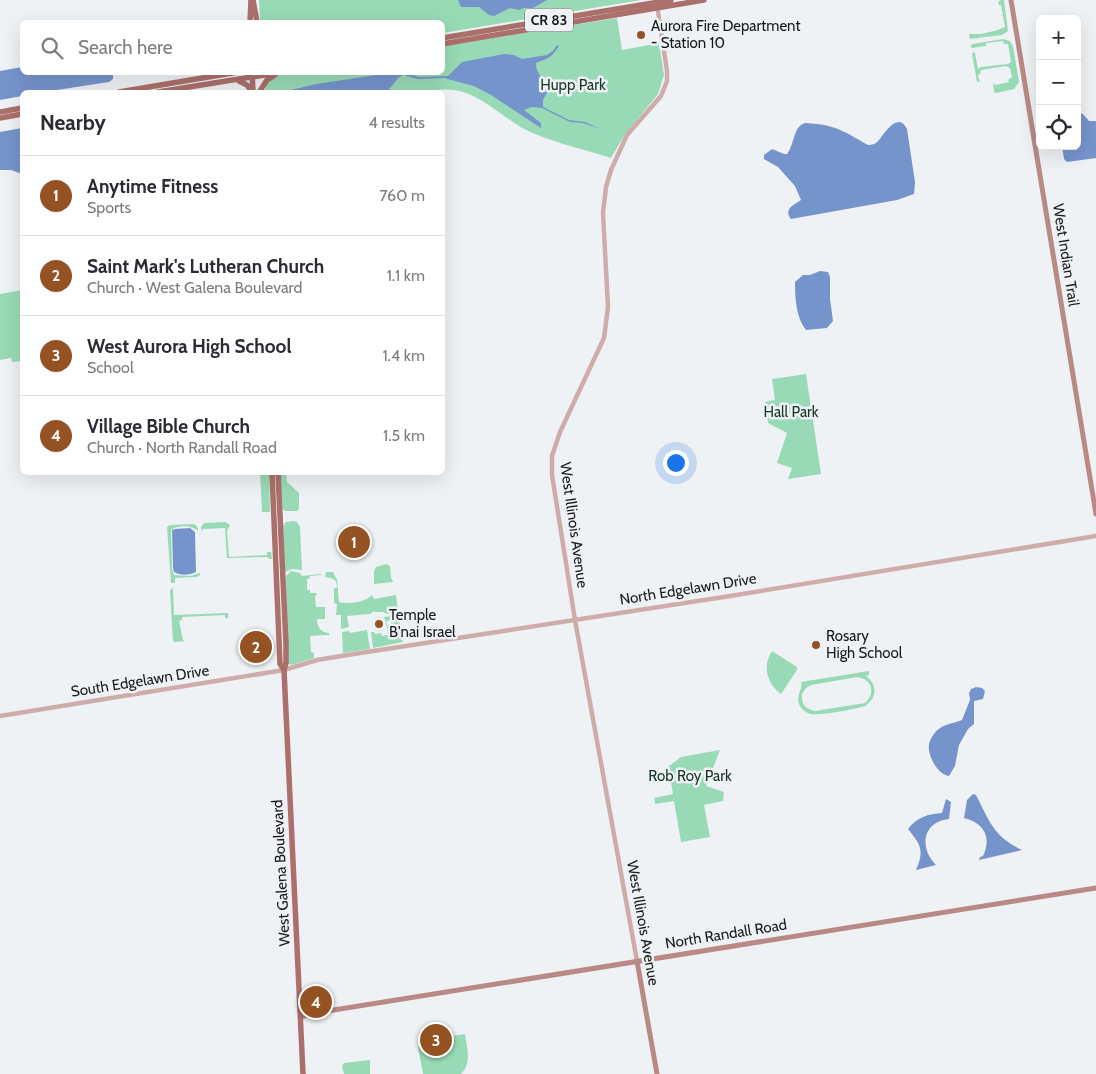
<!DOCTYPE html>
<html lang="en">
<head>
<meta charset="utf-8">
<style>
  body { margin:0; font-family:Cabin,sans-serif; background:#f7f7f7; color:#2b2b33 }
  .controls { position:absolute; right:15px; top:15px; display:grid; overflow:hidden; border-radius:8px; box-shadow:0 5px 20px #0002 }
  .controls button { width:45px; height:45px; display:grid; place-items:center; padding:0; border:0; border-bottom:1px solid #e1e1e2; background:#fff; color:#2b2b33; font:25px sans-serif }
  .you { position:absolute; left:675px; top:462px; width:18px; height:18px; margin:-12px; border:4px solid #fff; border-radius:50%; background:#1a73e8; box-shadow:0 0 0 8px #1a73e833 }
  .badge { display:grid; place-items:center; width:32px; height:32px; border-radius:50%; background:#955222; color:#fff; font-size:16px; font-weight:700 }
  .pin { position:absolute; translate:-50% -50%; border:2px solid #fff; box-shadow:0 1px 5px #0006 }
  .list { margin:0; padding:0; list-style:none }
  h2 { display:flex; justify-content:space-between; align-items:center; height:65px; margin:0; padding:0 20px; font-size:21px }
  h2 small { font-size:16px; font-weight:400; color:#7c7c81 }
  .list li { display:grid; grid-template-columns:32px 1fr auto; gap:15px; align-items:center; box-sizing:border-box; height:80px; padding:0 20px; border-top:1px solid #e1e1e2 }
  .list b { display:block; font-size:19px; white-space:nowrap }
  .list p { margin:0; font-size:16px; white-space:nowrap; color:#7c7c81 }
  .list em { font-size:16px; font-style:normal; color:#7c7c81 }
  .icon { flex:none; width:28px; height:28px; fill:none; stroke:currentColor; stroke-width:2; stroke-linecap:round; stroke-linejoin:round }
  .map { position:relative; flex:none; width:1096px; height:1074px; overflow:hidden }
  .search { position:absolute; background:#fff; box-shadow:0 5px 20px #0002; left:20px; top:20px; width:425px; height:55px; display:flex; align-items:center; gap:12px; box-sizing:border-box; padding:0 18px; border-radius:8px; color:#7c7c81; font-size:19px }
  .panel { position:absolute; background:#fff; box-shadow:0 5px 20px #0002; left:20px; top:90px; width:425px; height:385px; border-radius:8px }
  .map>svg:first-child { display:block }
  .green { fill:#99dab6; fill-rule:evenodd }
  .water { fill:#7694cc }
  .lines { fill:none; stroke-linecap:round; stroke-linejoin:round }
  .tertiary { stroke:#ceaca9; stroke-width:4.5 }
  .secondary { stroke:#bb8985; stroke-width:5 }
  .primary { stroke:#ac706c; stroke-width:5.5 }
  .poi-dot { fill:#955222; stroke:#eff2f5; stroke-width:2 }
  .labels { text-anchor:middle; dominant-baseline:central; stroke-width:5; stroke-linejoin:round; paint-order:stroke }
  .shield { fill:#eff2f5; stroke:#595b5c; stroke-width:1 }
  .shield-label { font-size:14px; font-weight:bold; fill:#191a1b }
  .poi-label { font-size:15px; fill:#191a1b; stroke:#eff2f5; text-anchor:start }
  .park-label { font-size:15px; fill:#153525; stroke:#eff2f5 }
  .street-label { font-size:15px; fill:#191a1b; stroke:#eff2f5 }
</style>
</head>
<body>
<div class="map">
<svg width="1096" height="1074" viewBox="0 0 1096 1074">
  <rect width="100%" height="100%" fill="#eff2f5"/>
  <path class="green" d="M259 0H641L443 33 442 22H260Z
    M1001 0H1004L1008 31 1002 35 970 39 969 34H981L998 30 1005 27 1003 16H1001L1003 15 1001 5H999L998 2Z
    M617 18 622 50 659 43 664 75 658 94 624 136 611 158C586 150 559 144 535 134 497 119 475 79 428 92H265C266 76 282 75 296 73L442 72 443 46Z
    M1003 39 1010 41 1013 46 1019 82 1014 89 996 93 994 92 993 83 995 85 1009 82 1008 80 1012 77 1010 68 1006 66 981 70 980 74 978 75 979 80 981 81 977 82 972 54 974 52 975 53 978 69 981 67 1008 64 1011 62 1008 44H1004L1003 41 986 43V46L972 48 970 46 973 44Z
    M22 290V361L12 362 11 358 0 360V294Z
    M806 374 821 474 788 479 792 468 777 463 787 433 768 423 765 402 775 400 772 379Z
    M260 473H270L271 512 269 480 270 512H262Z
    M280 473H286L287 482 299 493V509L297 511H285L282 509Z
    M294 521 297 522 300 527 302 570 292 569 285 572 283 525 287 524H284L286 522Z
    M225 522 230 525 227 531 229 557 267 555V552H271L272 559H269L268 557 227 558 225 528 203 529 202 532 201 527 204 523Z
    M194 524 197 526 198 531C191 525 178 525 171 530L172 569 174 575 190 576 200 573V575L196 577 175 578V583H171L167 527 170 525Z
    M386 564 390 566 391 577 393 582 374 584V571L376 567Z
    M291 571 300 573 302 576 321 574V575L310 576 309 579H307V590H310V593H317L315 597 316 607H325V619H317C317 628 321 632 329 633V635L310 636 311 652 314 653V658L291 665 287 663 286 576Z
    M326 572H333L337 580 339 602C349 604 364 603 372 595L374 599 396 595 398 612 387 614 383 612H375L374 611 370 614 347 616 349 627 341 629V615H336L337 604 334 603V588H337L336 581 331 578 325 577Z
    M175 588 173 589 174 615 228 613V618H225V615L182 617V620L179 621 183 640 185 641 175 642 173 641 170 591 171 589Z
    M399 615 403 642 373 648 371 632H374L375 634 381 633 382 636 388 635 386 623 388 625H391V620L387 621 386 623 384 617Z
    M367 630 370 649 343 653 342 632 349 631 350 633Z
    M772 651 797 667V670L781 694C767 684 762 666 772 651Z
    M869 671V675L866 676C878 685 877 698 865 706 856 709 819 716 811 714 806 713 801 709 799 704 796 695 803 689 801 682ZM857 677C872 679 876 693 865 703L815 711C805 710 801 703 802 694L806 688 811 685Z
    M720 750 706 786 724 792 723 801 704 805 710 837 681 842 674 801 655 804 654 798 673 794 668 767 681 757Z
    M465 1034C467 1048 472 1063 461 1074H423L418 1047 423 1040Z
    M370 1060V1074H344L342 1066 344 1063Z"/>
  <path class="water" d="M458 0H547L533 8H524L519 10 510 8 494 16 489 15 479 7H461Z
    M557 45 559 46C551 58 549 58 536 63 535 72 544 77 542 86L548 91 543 100V107L569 120 585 122 600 129 583 123 570 122 542 108 532 107 524 110 541 123V128L491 95 474 86 444 78 418 79 403 75 398 78 387 92H283L316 84 383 74 405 73 419 77 448 76 462 62 504 54 514 55 522 59 547 55 553 51Z
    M22 67V72L113 73V79L109 82 44 92H22V96L0 100V71Z
    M1077 113 1083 114 1089 121H1096V158L1067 162 1064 159 1062 146H1077Z
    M806 123C837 125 843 131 868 145 872 145 876 144 879 140 885 133 898 111 907 129L915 182 914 194 897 200 791 219C783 209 794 205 801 200L795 186 778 167 764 159V155L772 149 784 154H787C795 144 793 125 806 123Z
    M22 128V174L11 170H0V132Z
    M820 271 828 272 830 277V299L833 321 827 328 806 330C796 318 795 298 795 282L803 275H810Z
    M190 528 195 532 196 572C190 575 181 576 174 572L173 568 172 530 175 529Z
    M976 687 982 688 985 691 983 699 974 701V724L968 729 959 745 955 766 949 776C938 775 927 755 929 745 929 742 932 736 934 734 940 724 953 724 962 720L970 700 969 693 971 689Z
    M973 794 976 795C990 822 993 836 1022 850L979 860 980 857 983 856C992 837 984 823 964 818L967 800Z
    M946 799 951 802 949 819C922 822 919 848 936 865L916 870C925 850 920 844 908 829 917 817 928 814 942 813Z"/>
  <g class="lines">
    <path class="tertiary" d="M0 716 284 670 317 660 341 656 730 596 1096 536
      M637 961 575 620 552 475V456L560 432 604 338 608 307 603 213 606 187 611 170 627 135 661 96 667 81V71L657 5"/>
    <path class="secondary" d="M1011 0 1096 514
      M637 961 657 1074
      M301 1017 315 1013 1096 888"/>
    <path class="primary" d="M253 0 257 22
      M250 22 251 0
      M442 38 671 0
      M442 44 704 0
      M252 72 253 92
      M239 81 247 85 252 92
      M260 91 267 80 275 75
      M119 92 238 72
      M158 92 283 72
      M0 112 22 108
      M0 118 22 114
      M272 472 280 664 284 670
      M278 472 286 644V663L284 670 303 1074"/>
  </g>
  <g class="poi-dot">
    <circle cx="641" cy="35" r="5"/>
    <circle cx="379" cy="624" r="5"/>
    <circle cx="816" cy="645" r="5"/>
  </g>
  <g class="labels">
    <rect class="shield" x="525" y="8.5" width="48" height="23" rx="4"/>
    <g class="shield-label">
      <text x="549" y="20">CR 83</text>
    </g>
    <g class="poi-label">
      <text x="651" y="26">Aurora Fire Department<tspan x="651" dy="17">- Station 10</tspan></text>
      <text x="389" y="615">Temple<tspan x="389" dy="17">B'nai Israel</tspan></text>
      <text x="826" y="636">Rosary<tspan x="826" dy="17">High School</tspan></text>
    </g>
    <g class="park-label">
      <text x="573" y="85">Hupp Park</text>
      <text x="791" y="412">Hall Park</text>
      <text x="690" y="776">Rob Roy Park</text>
    </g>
    <g class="street-label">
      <text transform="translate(1066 255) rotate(81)">West Indian Trail</text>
      <text transform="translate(574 525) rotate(82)">West Illinois Avenue</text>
      <text transform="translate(688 589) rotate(-9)">North Edgelawn Drive</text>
      <text transform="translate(140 681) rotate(-9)">South Edgelawn Drive</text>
      <text transform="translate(281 873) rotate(-93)">West Galena Boulevard</text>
      <text transform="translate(643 923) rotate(80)">West Illinois Avenue</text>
      <text transform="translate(726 934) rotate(-9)">North Randall Road</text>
    </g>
  </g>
</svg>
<div class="controls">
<button>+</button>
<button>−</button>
<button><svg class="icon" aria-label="locate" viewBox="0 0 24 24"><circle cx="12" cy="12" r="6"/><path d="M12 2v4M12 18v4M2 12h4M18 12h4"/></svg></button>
</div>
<div class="you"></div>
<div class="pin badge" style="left:354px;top:542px">1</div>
<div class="pin badge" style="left:256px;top:647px">2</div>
<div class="pin badge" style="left:436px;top:1040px">3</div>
<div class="pin badge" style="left:316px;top:1002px">4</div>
<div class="search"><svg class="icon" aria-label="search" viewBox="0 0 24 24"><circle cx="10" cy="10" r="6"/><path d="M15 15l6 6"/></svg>Search here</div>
<section class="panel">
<h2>Nearby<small>4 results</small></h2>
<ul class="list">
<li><span class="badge">1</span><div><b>Anytime Fitness</b><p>Sports</p></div><em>760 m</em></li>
<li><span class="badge">2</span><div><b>Saint Mark's Lutheran Church</b><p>Church · West Galena Boulevard</p></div><em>1.1 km</em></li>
<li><span class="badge">3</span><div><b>West Aurora High School</b><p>School</p></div><em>1.4 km</em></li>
<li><span class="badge">4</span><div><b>Village Bible Church</b><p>Church · North Randall Road</p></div><em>1.5 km</em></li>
</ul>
</section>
</div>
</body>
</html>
